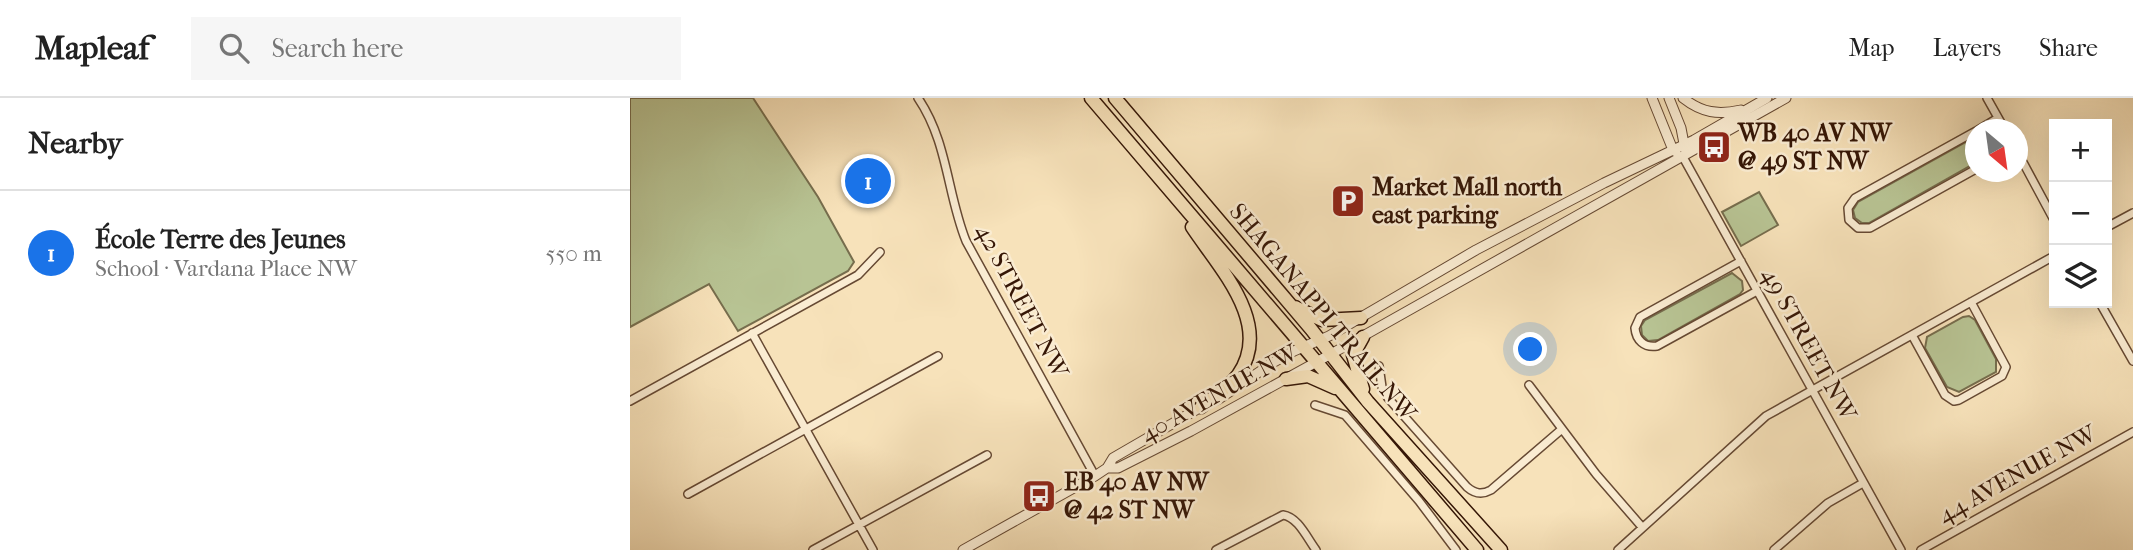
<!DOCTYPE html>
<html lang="en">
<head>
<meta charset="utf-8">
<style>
  body { margin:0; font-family:"IM FELL French Canon",serif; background:#f6f6f6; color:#222 }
  .controls { position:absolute; right:21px; top:21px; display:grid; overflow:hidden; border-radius:0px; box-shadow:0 7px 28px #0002 }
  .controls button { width:63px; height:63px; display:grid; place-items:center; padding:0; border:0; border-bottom:2px solid #e0e0e0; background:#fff; color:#222; font:35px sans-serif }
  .compass { position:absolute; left:1335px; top:21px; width:63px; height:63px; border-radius:50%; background:#fff; box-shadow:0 7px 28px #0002; rotate:151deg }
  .you { position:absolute; left:901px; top:252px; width:24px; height:24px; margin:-18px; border:5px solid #fff; border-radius:50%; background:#1a73e8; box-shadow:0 0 0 10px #1a73e833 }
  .badge { display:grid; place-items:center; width:46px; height:46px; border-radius:50%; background:#1a73e8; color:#fff; font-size:23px; font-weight:700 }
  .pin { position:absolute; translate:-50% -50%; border:4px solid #fff; box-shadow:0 2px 7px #0006 }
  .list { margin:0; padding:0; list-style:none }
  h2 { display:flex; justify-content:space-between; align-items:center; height:91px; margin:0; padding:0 28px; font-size:30px }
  h2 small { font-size:23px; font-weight:400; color:#767676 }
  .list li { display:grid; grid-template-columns:46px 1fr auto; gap:21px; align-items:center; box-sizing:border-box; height:126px; padding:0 28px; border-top:2px solid #e0e0e0 }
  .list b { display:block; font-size:26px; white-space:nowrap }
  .list p { margin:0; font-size:23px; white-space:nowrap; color:#767676 }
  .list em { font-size:23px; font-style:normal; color:#767676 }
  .icon { flex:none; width:38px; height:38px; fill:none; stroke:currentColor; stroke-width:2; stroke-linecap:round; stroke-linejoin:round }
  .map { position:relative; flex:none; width:1503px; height:452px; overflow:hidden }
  header { display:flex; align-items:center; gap:42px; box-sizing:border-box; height:98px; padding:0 35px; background:#fff; border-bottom:2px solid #e0e0e0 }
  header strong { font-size:33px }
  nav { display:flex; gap:38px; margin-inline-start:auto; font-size:24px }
  .search { width:490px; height:63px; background:#f6f6f6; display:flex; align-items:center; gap:18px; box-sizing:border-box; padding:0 24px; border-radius:0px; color:#767676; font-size:26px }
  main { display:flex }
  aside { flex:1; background:#fff }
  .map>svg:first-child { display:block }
  .park { fill:#b8c494; stroke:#766d4d; stroke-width:2 }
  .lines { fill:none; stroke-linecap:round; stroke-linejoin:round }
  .minor-casing { stroke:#664933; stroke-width:10 }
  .tertiary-casing { stroke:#664933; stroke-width:11 }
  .primary-casing { stroke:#351606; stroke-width:15 }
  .minor { stroke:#faecd2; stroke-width:7 }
  .tertiary { stroke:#faecd2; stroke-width:9 }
  .primary { stroke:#f7e2ba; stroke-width:12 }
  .labels { text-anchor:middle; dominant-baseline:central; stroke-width:5; stroke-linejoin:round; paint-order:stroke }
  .poi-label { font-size:24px; font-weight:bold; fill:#351606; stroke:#faecd2; text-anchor:start }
  .street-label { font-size:24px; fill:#351606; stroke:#faecd2 }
</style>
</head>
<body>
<header>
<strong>Mapleaf</strong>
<div class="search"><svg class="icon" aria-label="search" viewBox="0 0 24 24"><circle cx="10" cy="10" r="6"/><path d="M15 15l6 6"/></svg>Search here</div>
<nav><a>Map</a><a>Layers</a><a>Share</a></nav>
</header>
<main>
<aside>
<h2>Nearby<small></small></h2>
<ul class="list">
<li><span class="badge">1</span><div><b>École Terre des Jeunes</b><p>School · Vardana Place NW</p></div><em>550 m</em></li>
</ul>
</aside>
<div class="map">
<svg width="1503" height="452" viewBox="0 0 1503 452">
  <rect width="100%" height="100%" fill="#f7e2ba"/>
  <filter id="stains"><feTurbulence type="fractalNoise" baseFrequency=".00286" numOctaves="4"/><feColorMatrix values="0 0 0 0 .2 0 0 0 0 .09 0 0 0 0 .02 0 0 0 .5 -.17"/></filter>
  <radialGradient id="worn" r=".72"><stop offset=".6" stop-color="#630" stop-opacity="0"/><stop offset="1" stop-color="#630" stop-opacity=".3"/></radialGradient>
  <path class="park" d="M0 0H123L188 99 224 164 218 173 108 233 79 186 0 229Z
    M1345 39V65L1239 125H1232L1225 120 1223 112 1228 104Z
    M1129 94 1148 127 1111 148 1092 114Z
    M1102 175 1112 183 1113 192 1110 196 1028 242 1018 243 1012 237 1011 228 1015 222Z
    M1339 218 1345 222 1366 261V274L1329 294 1317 289 1295 250 1297 239 1333 219Z"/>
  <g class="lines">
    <g class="minor-casing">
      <path id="minor" d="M288 0C318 44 317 96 336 143L465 378
        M1357 0 1375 32
        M1348 32 1368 20
        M1346 33 1225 100 1218 110 1219 122 1228 130H1240L1346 71
        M1388 55 1424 122
        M1053 59 1271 452
        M1477 129 1503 115
        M1111 163 1010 219 1005 230C1006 242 1014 250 1027 248L1127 193
        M1470 205 1503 263
        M122 235 243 452
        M1282 237 1315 297 1324 303 1329 302 1372 278 1376 269 1341 204
        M749 268 752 289 758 300 837 389C845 396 852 397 861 392L932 331
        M899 287 966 376 1012 429
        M0 303 228 177 250 154
        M685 307 715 317 789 403 826 452
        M58 396 308 258
        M183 452 357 357
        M586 452 653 417C668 419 677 440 686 452
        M988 452 1136 318 1424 158
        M1144 452 1198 405 1233 385
        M1291 452 1503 334"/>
    </g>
    <g class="tertiary-casing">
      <path id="tertiary" d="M1022 0 1043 52 1046 54
        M1039 0 1051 30 1055 51
        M1053 0C1072 15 1088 17 1111 12
        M477 370H488L561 333 710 251 1156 0
        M333 452 465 378 477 370 483 360 571 309 589 301 644 264 664 253 699 238 846 152 974 85 1064 42 1137 0"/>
    </g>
    <g class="primary-casing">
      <path id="primary" d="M461 0 847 452
        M485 0 681 231 738 304 871 452
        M562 129C589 170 644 226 608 277 598 290 584 299 571 309
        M665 209 692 222 731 220
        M656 281 678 278 705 290
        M733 291 723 257 733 239"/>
    </g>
    <use href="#minor" class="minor"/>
    <use href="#tertiary" class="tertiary"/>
    <use href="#primary" class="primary"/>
  </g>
  <defs>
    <g id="bus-square" transform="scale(1.75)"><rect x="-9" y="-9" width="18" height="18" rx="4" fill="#8f2418" stroke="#faecd2"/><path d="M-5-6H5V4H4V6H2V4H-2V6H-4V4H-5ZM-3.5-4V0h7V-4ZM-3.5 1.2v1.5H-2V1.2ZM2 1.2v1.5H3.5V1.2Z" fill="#fff"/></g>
    <g id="parking-square" transform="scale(1.75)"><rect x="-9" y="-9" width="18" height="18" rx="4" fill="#8f2418" stroke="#faecd2"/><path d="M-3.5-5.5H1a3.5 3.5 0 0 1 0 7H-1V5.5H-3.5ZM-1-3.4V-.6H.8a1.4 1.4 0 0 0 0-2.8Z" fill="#fff"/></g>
  </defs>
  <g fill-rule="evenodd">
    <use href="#bus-square" x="1084" y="49"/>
    <use href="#parking-square" x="718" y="103"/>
    <use href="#bus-square" x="409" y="398"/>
  </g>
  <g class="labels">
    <g class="poi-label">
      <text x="1108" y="35">WB 40 AV NW<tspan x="1108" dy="28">@ 49 ST NW</tspan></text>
      <text x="742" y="89">Market Mall north<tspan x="742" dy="28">east parking</tspan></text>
      <text x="434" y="384">EB 40 AV NW<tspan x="434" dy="28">@ 42 ST NW</tspan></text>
    </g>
    <g class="street-label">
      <text transform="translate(392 203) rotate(62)">42 STREET NW</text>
      <text transform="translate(693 214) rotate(50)">SHAGANAPPI TRAIL NW</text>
      <text transform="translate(1179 246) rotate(61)">49 STREET NW</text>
      <text transform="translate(589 295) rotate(-29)">40 AVENUE NW</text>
      <text transform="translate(1387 376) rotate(-29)">44 AVENUE NW</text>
    </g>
  </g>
  <rect width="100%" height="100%" filter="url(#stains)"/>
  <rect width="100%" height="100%" fill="url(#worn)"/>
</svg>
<div class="controls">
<button>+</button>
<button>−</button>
<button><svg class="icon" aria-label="layers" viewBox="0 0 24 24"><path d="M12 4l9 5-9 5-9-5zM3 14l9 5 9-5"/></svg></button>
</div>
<svg class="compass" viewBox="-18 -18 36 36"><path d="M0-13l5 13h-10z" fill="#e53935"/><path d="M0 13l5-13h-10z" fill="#767676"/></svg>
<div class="you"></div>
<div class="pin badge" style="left:238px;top:83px">1</div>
</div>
</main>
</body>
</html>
